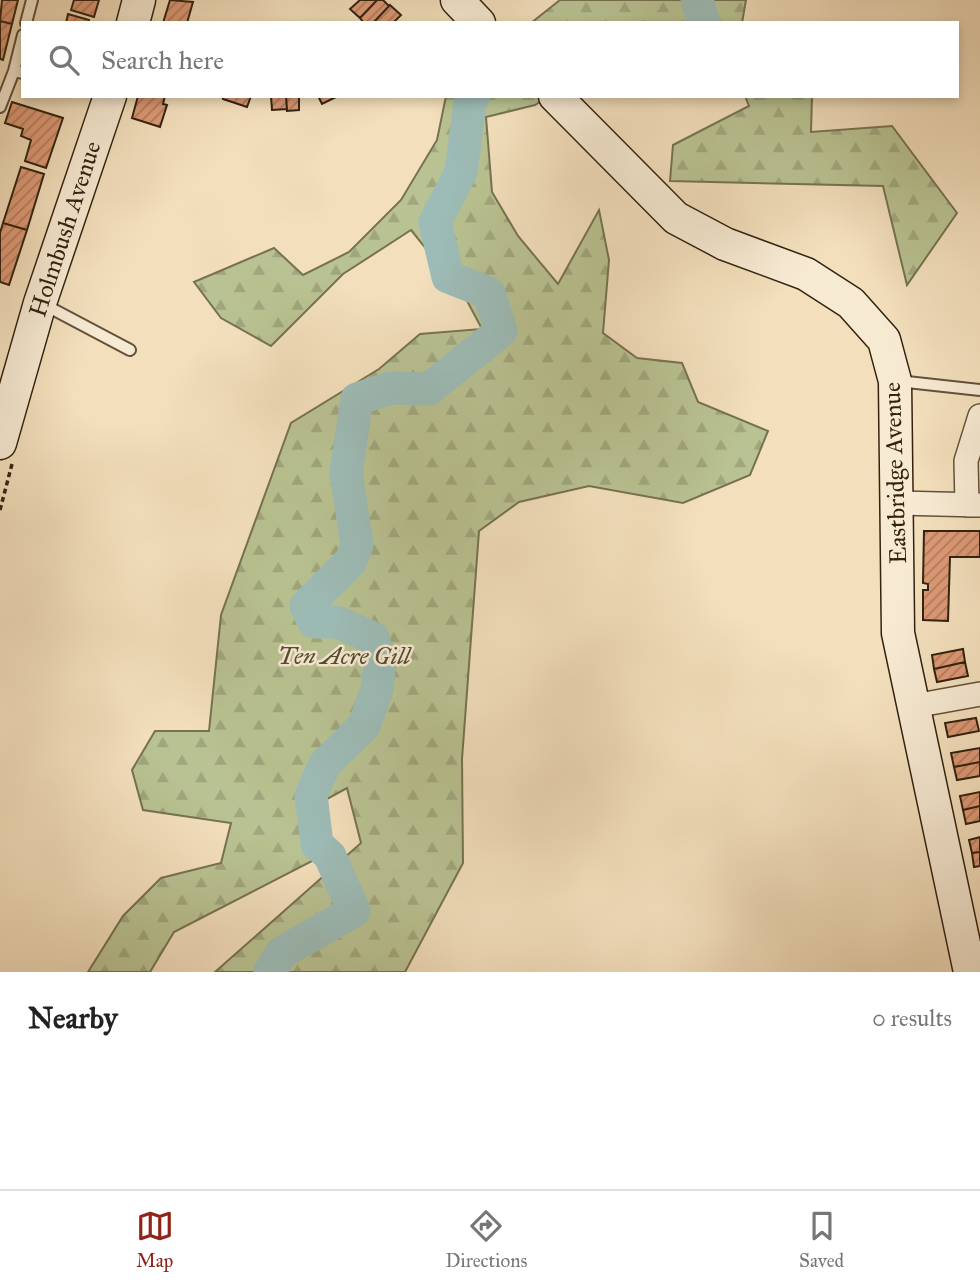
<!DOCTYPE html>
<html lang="en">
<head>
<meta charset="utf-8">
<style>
  body { margin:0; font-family:"IM FELL Great Primer",serif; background:#f6f6f6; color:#222 }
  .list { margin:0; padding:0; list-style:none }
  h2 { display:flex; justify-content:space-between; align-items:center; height:91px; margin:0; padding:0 28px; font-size:30px }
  h2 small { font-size:23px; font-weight:400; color:#767676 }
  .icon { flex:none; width:38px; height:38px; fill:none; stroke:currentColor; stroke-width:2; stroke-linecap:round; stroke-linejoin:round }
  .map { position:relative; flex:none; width:980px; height:972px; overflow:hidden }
  .search { position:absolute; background:#fff; box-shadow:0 4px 10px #0003; left:21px; right:21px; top:21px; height:77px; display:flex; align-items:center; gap:18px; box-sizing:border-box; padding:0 24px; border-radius:0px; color:#767676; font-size:26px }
  .sheet { height:217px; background:#fff }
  nav { display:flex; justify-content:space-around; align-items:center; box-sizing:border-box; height:98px; border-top:2px solid #e0e0e0; background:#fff; font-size:19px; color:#767676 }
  nav a { display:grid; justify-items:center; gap:4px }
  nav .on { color:#8f2418 }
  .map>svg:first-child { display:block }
  .forest { fill:url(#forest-firs); stroke:#767251; stroke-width:2 }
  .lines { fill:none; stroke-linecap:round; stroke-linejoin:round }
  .river { stroke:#9dbcb7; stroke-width:33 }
  .building { fill:url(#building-hatch); stroke:#332310; stroke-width:2 }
  .lane-casing { stroke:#63523b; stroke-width:14 }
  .street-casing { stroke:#63523b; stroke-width:26 }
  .secondary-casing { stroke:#332310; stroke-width:35 }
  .path { stroke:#332310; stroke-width:3.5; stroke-dasharray:5 3.5; stroke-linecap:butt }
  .lane { stroke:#f7ead3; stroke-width:10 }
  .street { stroke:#f7ead3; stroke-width:23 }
  .secondary { stroke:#f7ead3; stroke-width:32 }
  .labels { text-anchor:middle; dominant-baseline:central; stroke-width:5; stroke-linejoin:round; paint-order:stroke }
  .street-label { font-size:24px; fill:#332310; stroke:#f7ead3 }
  .park-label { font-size:24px; font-style:italic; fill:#544b30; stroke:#f7ead3 }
</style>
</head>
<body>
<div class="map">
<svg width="980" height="972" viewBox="0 0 980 972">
  <defs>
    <pattern id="forest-firs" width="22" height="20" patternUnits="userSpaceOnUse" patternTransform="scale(1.75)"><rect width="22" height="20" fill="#b9c292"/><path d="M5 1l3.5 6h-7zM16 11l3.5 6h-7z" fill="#a0a67d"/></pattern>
    <pattern id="building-hatch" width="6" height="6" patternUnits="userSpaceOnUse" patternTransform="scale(1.75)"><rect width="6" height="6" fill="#dc9975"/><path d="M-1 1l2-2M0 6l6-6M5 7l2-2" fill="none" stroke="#b37c5f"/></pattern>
  </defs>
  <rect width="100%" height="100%" fill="#f3dfbc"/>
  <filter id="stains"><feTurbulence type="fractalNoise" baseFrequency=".00286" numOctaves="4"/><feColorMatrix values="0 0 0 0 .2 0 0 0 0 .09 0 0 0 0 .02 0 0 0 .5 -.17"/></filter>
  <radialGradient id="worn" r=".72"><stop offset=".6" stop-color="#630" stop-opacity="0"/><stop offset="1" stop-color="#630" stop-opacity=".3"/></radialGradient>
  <path class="forest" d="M560 0H746L742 23H531Z
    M446 96H549L535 105 486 117 492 192 518 236 558 284 599 210 609 260 603 333 637 358 682 363 698 402 768 431 750 475 683 503 589 486 519 502 479 531 462 759 463 863 405 972H215L361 843 347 788 314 806 318 858 174 932 150 972H88L123 916 161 878 221 863 231 823 143 810 132 770 155 731H209L221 615 291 423 379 369 420 334 482 329 465 297 411 230 343 274 271 346 221 318 194 282 274 248 303 275 349 252 401 200 437 140Z
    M745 96H812L811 132 892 126 957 213 907 285 883 186 670 181 673 145 749 106Z"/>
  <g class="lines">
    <path class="river" d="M697 0 704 23
      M270 972 281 953 354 911 330 856 317 844 311 795 325 764 364 726 377 689 380 662 373 638 337 622H314L306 606 351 561 357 545 346 473 357 399 391 388 429 389 501 331 489 293 448 277 435 222 461 172 470 102 474 96"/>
  </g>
  <path class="building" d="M2 0H18L12 24 0 21Z
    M74 0H99L94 17 71 10Z
    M170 0 193 2 187 23H163Z
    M360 0H377L360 18 350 9Z
    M377 0H383L389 6 373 23H364L360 18Z
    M390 5 401 15 393 23H373Z
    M68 14 89 20V23H66Z
    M0 21 12 24 3 60 0 59Z
    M138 96H165L163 104 167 105 160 127 132 118Z
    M223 96H251L247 107 223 99Z
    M271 96H286L287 109 272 110Z
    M286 96H299V110L287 111Z
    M318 96H338L322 104Z
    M12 102 63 118 46 168 25 161 31 140 21 136 23 129 5 123Z
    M21 167 44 174 27 230 3 223Z
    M3 223 27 230 9 285 0 282V233Z
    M924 531H980V557H950L948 621 923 620V590H928V584L923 583Z
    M963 649 965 662 934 669 932 655Z
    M965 662 968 676 937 682 934 669Z
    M976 718 979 731 948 737 945 723Z
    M980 748V762L954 767 951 753Z
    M980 762V776L957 780 954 767Z
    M980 792V806L963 810 960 796Z
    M980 806V821L966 824 963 810Z
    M980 837V852L972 853 969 840Z
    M980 852V866L974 867 972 853Z"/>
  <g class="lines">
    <g class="lane-casing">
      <path id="lane" d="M26 23 32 0
        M14 71 23 35
        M0 107 14 71 23 73
        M43 304 130 350
        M898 381 980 390"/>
    </g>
    <g class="street-casing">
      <path id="street" d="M898 503 980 505
        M967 505 966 461 980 416
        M914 706 980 694"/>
    </g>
    <g class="secondary-casing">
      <path id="secondary" d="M457 0 479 23
        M133 23 139 0
        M555 96 676 218 725 244 806 274 851 303 884 340 895 381 898 633 970 972
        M0 443 40 303 110 96"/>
    </g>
    <path class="path" d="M0 510 12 464"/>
    <use href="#lane" class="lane"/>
    <use href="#street" class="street"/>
    <use href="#secondary" class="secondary"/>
  </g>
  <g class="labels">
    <g class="street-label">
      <text transform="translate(65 229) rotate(-72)">Holmbush Avenue</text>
      <text transform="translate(895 473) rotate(-92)">Eastbridge Avenue</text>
    </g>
    <g class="park-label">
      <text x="344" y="656">Ten Acre Gill</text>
    </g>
  </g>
  <rect width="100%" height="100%" filter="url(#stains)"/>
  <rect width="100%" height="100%" fill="url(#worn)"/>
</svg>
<div class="search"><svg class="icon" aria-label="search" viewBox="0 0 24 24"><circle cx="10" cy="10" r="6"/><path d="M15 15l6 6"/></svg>Search here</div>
</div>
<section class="sheet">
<h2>Nearby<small>0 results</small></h2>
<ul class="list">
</ul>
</section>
<nav>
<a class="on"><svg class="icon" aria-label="map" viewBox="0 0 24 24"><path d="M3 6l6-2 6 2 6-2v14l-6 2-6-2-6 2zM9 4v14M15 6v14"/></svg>Map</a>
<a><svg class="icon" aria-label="directions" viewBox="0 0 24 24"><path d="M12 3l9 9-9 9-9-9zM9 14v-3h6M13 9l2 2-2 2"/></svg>Directions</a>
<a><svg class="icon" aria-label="saved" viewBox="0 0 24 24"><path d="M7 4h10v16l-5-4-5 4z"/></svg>Saved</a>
</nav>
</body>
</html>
